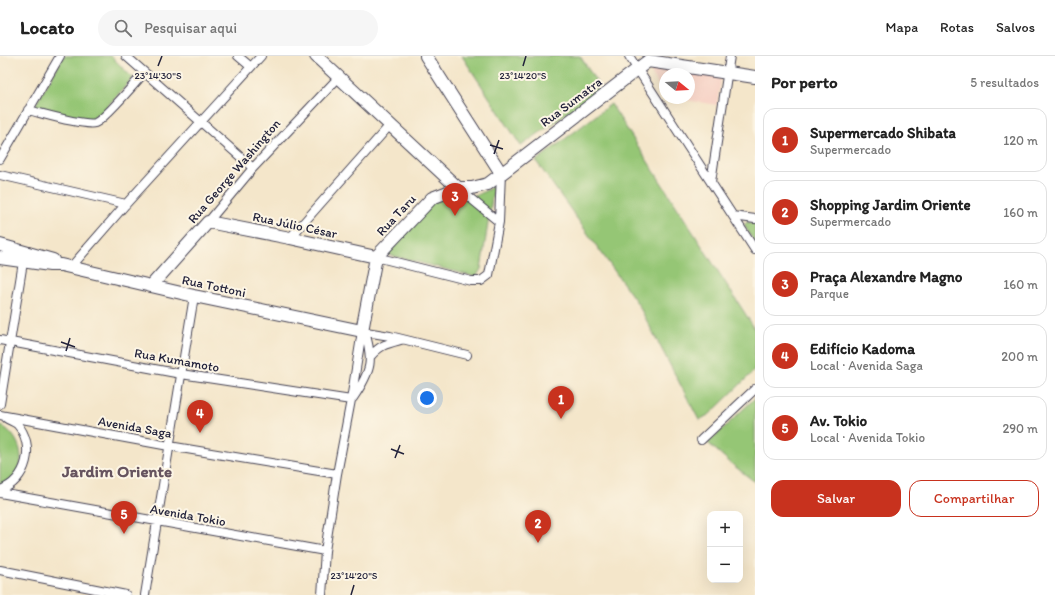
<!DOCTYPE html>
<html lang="pt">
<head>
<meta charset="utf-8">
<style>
  body { margin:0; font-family:Itim,sans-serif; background:#f6f6f6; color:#222 }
  .controls { position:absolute; right:12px; bottom:12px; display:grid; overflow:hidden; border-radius:8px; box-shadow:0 4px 16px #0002 }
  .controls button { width:36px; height:36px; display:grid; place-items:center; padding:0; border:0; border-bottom:1px solid #e0e0e0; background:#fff; color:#222; font:20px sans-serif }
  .compass { position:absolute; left:659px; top:12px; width:36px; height:36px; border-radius:50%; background:#fff; box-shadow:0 4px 16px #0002; rotate:108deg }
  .you { position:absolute; left:427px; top:342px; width:14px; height:14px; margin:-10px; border:3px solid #fff; border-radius:50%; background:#1a73e8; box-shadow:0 0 0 6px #1a73e833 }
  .badge { display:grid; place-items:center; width:26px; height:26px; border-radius:50%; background:#c8321e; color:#fff; font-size:13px; font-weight:700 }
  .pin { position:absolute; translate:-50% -33px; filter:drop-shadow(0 1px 2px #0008) }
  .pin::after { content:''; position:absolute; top:21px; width:14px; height:12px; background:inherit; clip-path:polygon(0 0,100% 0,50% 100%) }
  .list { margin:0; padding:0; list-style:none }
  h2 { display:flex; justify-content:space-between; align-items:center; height:52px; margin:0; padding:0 16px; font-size:17px }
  h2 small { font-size:13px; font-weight:400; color:#767676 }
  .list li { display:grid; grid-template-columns:26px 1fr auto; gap:12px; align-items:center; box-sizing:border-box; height:64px; margin:0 8px 8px; padding:0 8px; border:1px solid #e0e0e0; border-radius:12px }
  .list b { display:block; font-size:15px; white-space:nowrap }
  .list p { margin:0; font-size:13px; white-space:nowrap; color:#767676 }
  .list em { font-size:13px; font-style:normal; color:#767676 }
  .actions { display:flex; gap:8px; padding:12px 16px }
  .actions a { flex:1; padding:9px 0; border:1px solid #c8321e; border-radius:12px; text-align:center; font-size:14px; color:#c8321e }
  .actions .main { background:#c8321e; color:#fff }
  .icon { flex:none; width:22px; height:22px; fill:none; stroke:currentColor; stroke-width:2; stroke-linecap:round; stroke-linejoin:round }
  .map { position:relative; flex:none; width:755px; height:539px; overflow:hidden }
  header { display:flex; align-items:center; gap:24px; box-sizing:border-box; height:56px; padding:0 20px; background:#fff; border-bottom:1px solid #e0e0e0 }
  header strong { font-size:19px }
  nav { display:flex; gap:22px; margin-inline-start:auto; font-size:14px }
  .search { width:280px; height:36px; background:#f6f6f6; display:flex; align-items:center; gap:10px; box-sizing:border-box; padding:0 14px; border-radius:22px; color:#767676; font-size:15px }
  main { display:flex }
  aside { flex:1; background:#fff }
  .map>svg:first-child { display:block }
  .built { fill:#f6d1c5 }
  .green { fill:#95c675; stroke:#5c7458 }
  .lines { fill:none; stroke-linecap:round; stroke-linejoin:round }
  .street-casing { stroke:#423f50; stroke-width:10 }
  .secondary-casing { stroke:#423f50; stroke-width:14 }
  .street { stroke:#fff; stroke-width:8 }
  .secondary { stroke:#fff; stroke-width:12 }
  .ticks { fill:none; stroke:#22223b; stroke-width:1.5 }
  .labels { text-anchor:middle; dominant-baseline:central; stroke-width:4; stroke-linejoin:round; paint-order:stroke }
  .street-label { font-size:13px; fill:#22223b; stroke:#fcf5e5 }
  .district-label { font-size:17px; font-weight:bold; fill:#66545f; stroke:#fcf5e5 }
  .ticks-label { font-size:10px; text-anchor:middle; fill:#22223b; stroke:#fcf5e5; stroke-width:4; stroke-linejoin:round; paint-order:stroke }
</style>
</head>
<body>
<header>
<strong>Locato</strong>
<div class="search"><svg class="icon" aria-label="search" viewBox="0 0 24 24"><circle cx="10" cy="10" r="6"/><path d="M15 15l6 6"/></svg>Pesquisar aqui</div>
<nav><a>Mapa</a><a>Rotas</a><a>Salvos</a></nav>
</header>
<main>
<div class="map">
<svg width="755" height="539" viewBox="0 0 755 539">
  <rect width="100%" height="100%" fill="#fcf5e5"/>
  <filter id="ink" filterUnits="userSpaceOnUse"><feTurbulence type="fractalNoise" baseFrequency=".025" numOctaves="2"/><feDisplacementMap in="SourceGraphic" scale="8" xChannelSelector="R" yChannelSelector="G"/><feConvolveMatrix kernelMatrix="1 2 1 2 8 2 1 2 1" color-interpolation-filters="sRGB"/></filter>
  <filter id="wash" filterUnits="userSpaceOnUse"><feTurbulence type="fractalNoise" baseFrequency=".012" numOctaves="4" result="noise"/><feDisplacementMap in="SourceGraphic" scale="16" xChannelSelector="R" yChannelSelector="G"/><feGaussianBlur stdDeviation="0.9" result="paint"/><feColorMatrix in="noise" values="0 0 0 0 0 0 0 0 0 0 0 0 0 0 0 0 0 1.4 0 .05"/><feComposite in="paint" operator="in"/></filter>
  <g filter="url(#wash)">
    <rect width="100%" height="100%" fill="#f4e6ca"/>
    <path class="built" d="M653 11 719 21 721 23 717 49 674 42H689V18H665V39L651 17Z"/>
    <path class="green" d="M64 0H111L133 22 101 57 90 64 34 51Z
      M462 0H580L601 33 521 90Z
      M611 48 755 273V310L753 316 710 358 699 364 638 248 536 105Z
      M494 129 481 213 476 221 386 198 434 145 453 141 475 140 489 133Z
      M747 166 755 167V187L744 169Z
      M755 342V426L733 409 708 387Z
      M0 369C17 377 27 400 17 417 13 424 7 428 0 432Z"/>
  </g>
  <g filter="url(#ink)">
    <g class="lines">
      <g class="street-casing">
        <path id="street" d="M126 0 253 112
          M238 0 251 11
          M629 0 755 194
          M28 54C41 57 84 70 95 67 104 64 136 26 144 17
          M0 103 60 0
          M0 119 126 148
          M711 126 730 0
          M733 160 755 163
          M208 166 253 112 339 21
          M499 166 501 117
          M290 182 390 69
          M376 201 471 225H481L489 219 499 166 458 132
          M71 211 126 148 261 0
          M366 276 390 280 467 299
          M0 284 181 318 351 344
          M370 301C380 289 386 288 401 284
          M353 342C372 314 374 305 364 272
          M0 348 24 200
          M0 359 169 390 337 418
          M701 384 755 333
          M0 434C27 425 36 389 17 368 14 366 9 364 6 362
          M0 437 325 495
          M0 514 126 539
          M145 539 194 240
          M322 539 325 495 337 418 351 344 362 275"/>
      </g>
      <g class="secondary-casing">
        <path id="secondary" d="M316 0 458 132
          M426 0 501 117
          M0 189 53 204
          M0 202 50 209H61L194 240 362 275 376 201 432 142 458 132H472L488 128 648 5 755 21
          M151 230 208 166 290 182 376 201"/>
      </g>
      <use href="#street" class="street"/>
      <use href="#secondary" class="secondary"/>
    </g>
  </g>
  <path class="ticks" d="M158 10 162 0M523 10 526 0M490 89 503 93M494 98 499 84M61 286 75 291M66 295 70 282M391 393 404 398M395 402 400 389M351 539 354 529"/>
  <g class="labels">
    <g class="street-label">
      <text transform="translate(571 46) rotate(-37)">Rua Sumatra</text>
      <text transform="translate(234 115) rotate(-49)">Rua George Washington</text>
      <text transform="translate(396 159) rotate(-47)">Rua Taru</text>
      <text transform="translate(295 169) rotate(12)">Rua Júlio César</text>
      <text transform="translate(214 230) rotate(12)">Rua Tottoni</text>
      <text transform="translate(177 304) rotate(10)">Rua Kumamoto</text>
      <text transform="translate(135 371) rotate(10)">Avenida Saga</text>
      <text transform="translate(188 459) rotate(10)">Avenida Tokio</text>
    </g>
    <g class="district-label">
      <text x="117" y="415">Jardim Oriente</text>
    </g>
  </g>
  <g class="ticks-label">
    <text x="158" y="23">23°14'30"S</text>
    <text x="523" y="23">23°14'20"S</text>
    <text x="354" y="523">23°14'20"S</text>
  </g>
</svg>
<div class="controls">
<button>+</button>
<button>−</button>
</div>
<svg class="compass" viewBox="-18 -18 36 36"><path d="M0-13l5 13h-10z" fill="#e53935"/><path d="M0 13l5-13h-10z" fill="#767676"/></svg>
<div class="you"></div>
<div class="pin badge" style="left:561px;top:363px">1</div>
<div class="pin badge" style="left:538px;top:487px">2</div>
<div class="pin badge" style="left:455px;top:160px">3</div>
<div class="pin badge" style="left:200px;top:377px">4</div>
<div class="pin badge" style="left:124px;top:478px">5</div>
</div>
<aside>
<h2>Por perto<small>5 resultados</small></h2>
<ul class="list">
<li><span class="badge">1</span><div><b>Supermercado Shibata</b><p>Supermercado</p></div><em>120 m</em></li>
<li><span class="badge">2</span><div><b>Shopping Jardim Oriente</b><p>Supermercado</p></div><em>160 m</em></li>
<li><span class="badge">3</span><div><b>Praça Alexandre Magno</b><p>Parque</p></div><em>160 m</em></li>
<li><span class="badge">4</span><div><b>Edifício Kadoma</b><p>Local · Avenida Saga</p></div><em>200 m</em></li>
<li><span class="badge">5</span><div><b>Av. Tokio</b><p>Local · Avenida Tokio</p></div><em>290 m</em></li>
</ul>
<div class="actions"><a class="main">Salvar</a><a>Compartilhar</a></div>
</aside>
</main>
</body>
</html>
